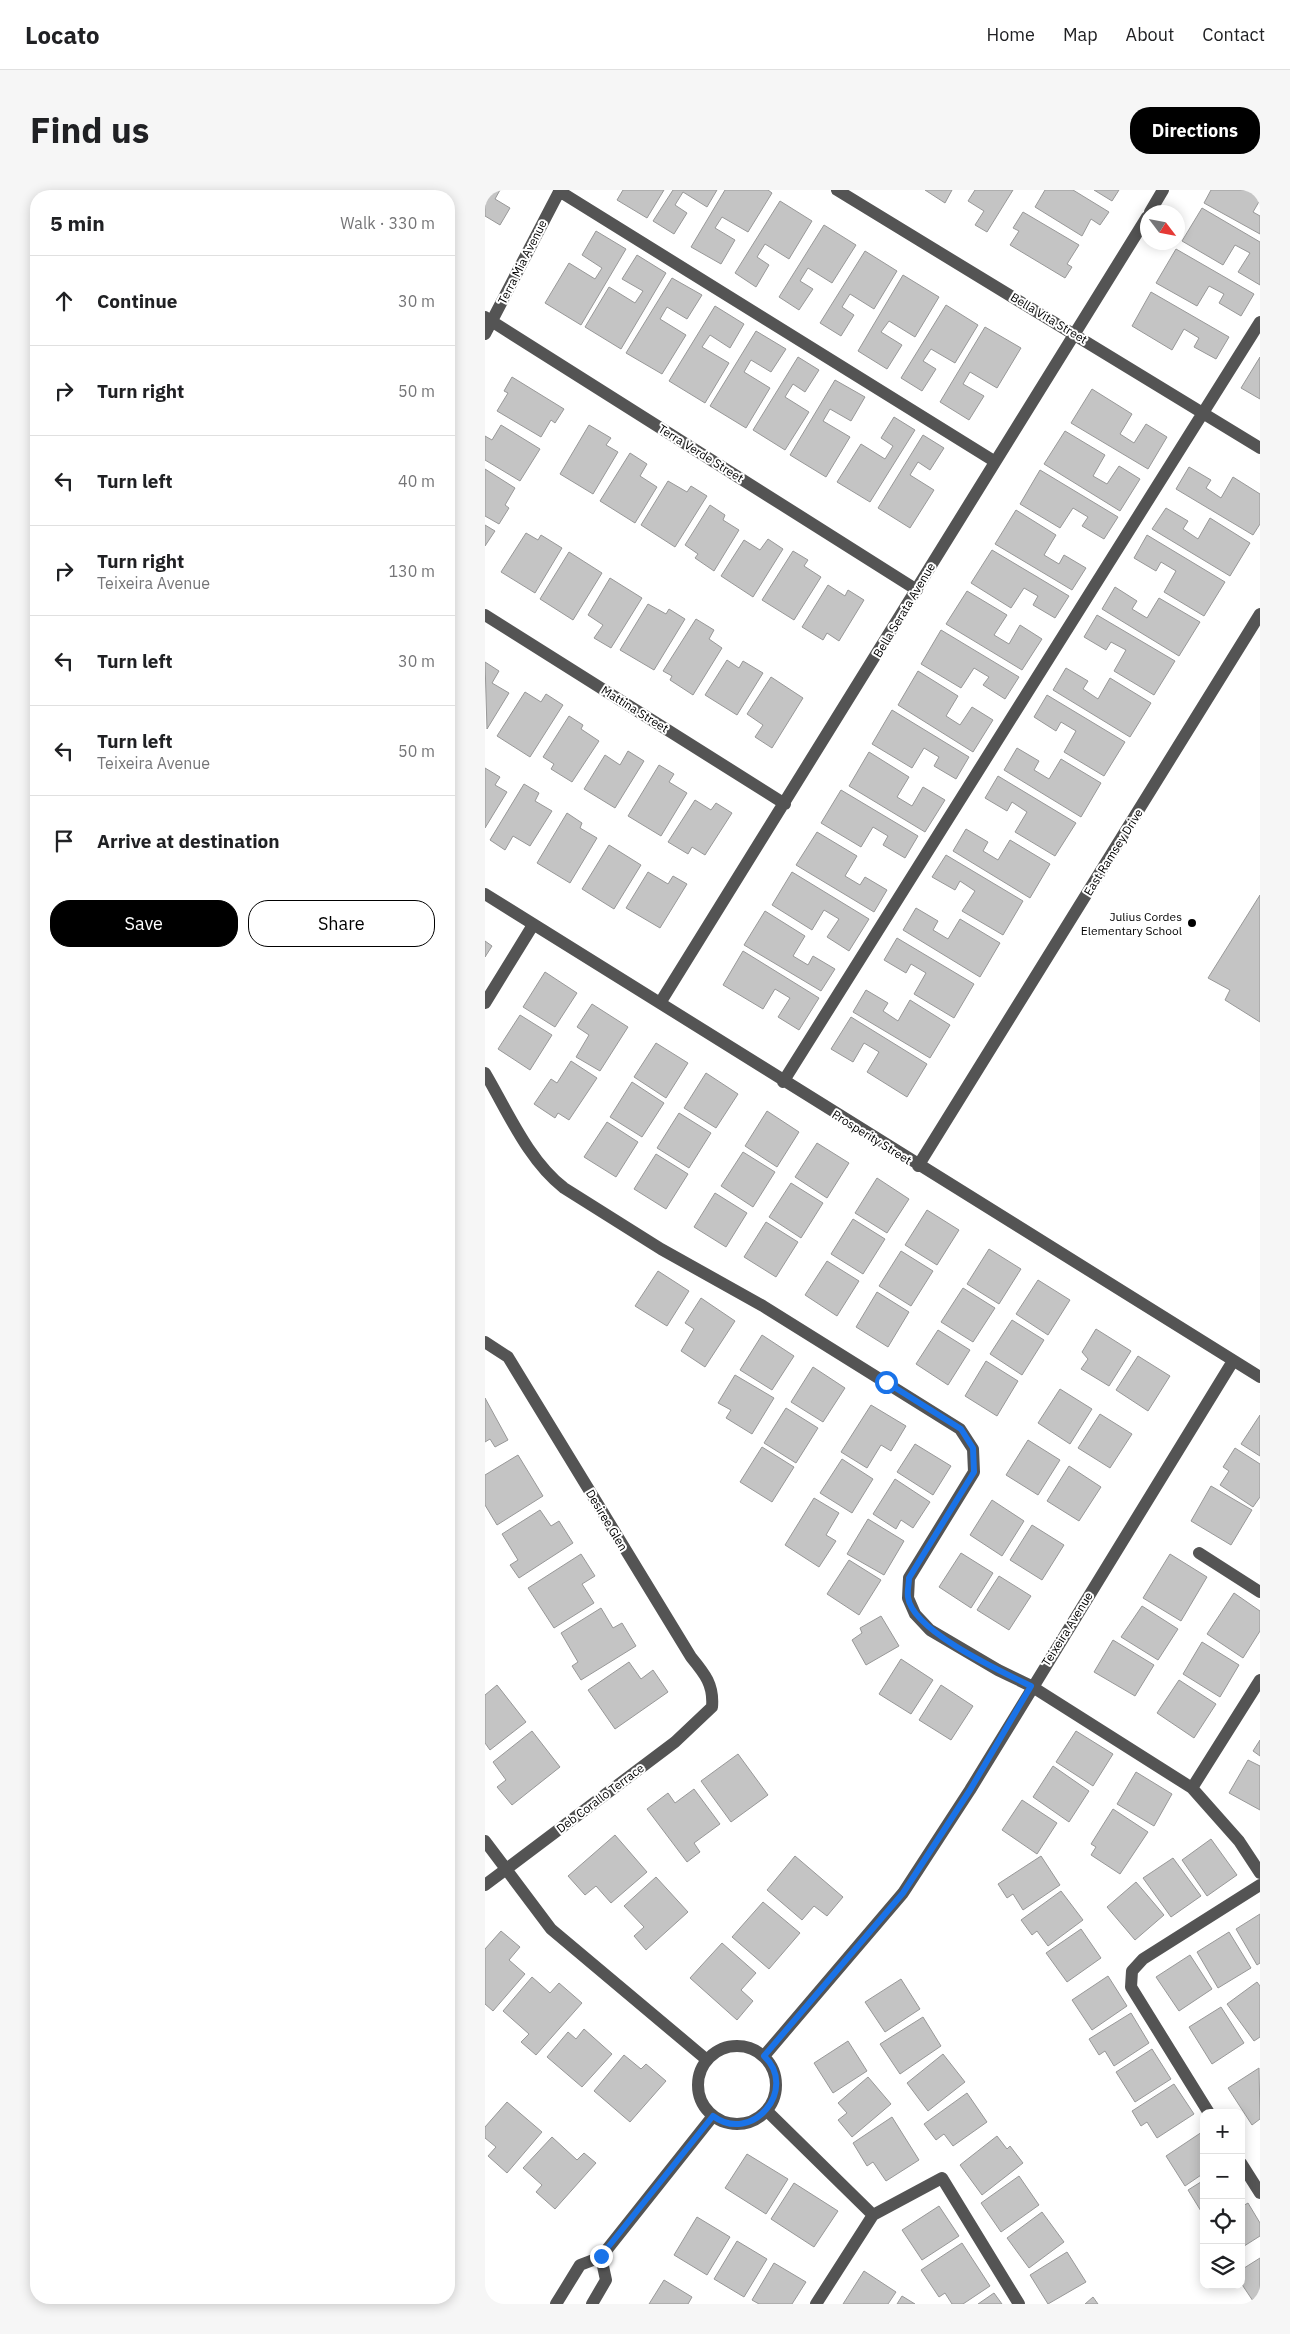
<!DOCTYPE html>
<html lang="en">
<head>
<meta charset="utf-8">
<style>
  body { margin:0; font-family:"IBM Plex Sans",sans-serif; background:#f6f6f6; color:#202124 }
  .controls { position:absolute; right:15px; bottom:15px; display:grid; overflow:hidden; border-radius:10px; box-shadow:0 2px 12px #0003 }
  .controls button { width:45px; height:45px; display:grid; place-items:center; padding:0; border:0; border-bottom:1px solid #e0e0e0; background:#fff; color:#202124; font:25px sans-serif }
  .compass { position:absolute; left:655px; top:15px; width:45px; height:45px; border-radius:50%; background:#fff; box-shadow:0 2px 12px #0003; rotate:122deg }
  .stop { position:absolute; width:15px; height:15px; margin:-11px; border:4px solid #1a73e8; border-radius:50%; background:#fff }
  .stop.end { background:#1a73e8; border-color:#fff; box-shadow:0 1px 5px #0008 }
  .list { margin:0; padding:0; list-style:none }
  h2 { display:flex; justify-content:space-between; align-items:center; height:65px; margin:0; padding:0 20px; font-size:21px }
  h2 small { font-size:16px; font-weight:400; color:#757577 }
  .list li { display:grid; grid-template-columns:32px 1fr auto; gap:15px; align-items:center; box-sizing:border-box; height:90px; padding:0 20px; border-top:1px solid #e0e0e0 }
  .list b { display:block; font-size:19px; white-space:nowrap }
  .list p { margin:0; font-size:16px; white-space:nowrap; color:#757577 }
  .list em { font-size:16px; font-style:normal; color:#757577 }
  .actions { display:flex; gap:10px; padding:15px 20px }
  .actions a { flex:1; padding:11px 0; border:1px solid #000; border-radius:20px; text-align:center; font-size:18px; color:#000 }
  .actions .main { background:#000; color:#fff }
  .icon { flex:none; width:28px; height:28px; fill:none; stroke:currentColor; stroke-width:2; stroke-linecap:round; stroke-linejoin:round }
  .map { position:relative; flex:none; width:775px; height:2114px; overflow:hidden; border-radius:20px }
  header { display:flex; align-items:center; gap:30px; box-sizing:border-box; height:70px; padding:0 25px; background:#fff; border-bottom:1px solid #e0e0e0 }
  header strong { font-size:24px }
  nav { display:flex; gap:28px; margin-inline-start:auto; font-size:18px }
  .intro { display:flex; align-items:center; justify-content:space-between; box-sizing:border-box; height:120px; padding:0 30px }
  h1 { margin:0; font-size:35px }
  .button { padding:12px 22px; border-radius:20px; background:#000; color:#fff; font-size:18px; font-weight:700 }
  main { display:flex; gap:30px; padding:0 30px }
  aside { flex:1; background:#fff; border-radius:20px; box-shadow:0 2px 12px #0003 }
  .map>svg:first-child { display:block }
  .building { fill:#c4c4c4; stroke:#989898 }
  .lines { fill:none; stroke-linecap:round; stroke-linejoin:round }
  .minor { stroke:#545454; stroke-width:12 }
  .route { stroke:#1a73e8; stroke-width:6 }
  .poi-dot { fill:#000; stroke:#fff; stroke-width:2 }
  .labels { text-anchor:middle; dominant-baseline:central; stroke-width:4; stroke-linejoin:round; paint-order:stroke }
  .street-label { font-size:12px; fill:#000; stroke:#fff }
  .poi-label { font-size:12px; fill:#000; stroke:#fff; text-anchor:end }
</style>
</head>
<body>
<header>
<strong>Locato</strong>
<nav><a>Home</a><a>Map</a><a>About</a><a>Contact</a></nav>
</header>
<div class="intro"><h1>Find us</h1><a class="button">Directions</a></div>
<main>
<aside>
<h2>5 min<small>Walk · 330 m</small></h2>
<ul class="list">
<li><svg class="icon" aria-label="ahead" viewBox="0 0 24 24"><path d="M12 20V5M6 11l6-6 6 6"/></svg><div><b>Continue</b></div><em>30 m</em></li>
<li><svg class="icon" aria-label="right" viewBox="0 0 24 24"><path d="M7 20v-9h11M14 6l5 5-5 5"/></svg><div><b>Turn right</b></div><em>50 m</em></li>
<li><svg class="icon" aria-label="left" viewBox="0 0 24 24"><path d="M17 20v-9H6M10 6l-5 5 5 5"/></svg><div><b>Turn left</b></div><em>40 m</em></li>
<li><svg class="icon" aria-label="right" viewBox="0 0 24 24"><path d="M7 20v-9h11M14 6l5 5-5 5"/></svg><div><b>Turn right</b><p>Teixeira Avenue</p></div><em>130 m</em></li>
<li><svg class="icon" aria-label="left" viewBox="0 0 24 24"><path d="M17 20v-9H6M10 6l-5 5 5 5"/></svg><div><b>Turn left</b></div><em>30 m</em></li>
<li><svg class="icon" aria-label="left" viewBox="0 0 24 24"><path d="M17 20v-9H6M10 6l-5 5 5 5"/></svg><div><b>Turn left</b><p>Teixeira Avenue</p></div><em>50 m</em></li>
<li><svg class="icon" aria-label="arrive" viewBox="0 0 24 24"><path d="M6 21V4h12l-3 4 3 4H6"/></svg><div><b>Arrive at destination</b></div></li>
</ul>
<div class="actions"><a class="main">Save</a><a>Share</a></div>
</aside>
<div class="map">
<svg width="775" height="2114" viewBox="0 0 775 2114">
  <rect width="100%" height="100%" fill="#fff"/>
  <path class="building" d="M0 0H15L10 9 25 18 15 35 0 26Z
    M138 0H179L162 28 132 10Z
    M188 0H232L222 17 198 2 190 15 202 23 189 44 168 31Z
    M240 0H283L287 3 263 42 237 27 230 38 250 50 236 74 206 57Z
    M440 0H467L460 13Z
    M490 0H528L502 42 490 35 499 21 483 11Z
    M560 0H588L624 22 615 35 606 29 597 46 550 17Z
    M609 0H634L627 11Z
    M726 0H775V10L768 22 775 26V44L719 13Z
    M295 11 327 31 304 69 280 54 272 67 284 75 271 97 250 83Z
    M717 18 775 52V95L753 82 765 63 750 55 738 75 697 51Z
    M538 22 594 55 582 74 587 77 580 88 525 55 534 41 528 38Z
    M339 35 371 55 347 93 323 78 315 91 328 99 314 120 294 107Z
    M111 41 141 59 96 135 60 113 84 73 110 89 117 78 97 65Z
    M691 59 769 104 756 126 734 113 739 104 724 96 712 116 671 93Z
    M380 61 412 81 389 119 365 104 357 117 369 125 356 146 335 133Z
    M152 65 181 83 136 159 100 137 124 97 150 113 158 101 137 89Z
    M418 85 454 107 430 147 404 131 396 142 417 155 402 179 373 161Z
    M187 88 217 105 202 129 182 117 175 129 201 145 177 184 141 163Z
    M666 102 744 147 731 169 709 157 714 148 699 139 687 160 647 136Z
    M461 115 493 135 470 173 446 159 438 171 451 179 437 201 416 188Z
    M230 116 259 134 245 158 225 145 217 157 244 173 220 213 184 191Z
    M500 137 536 158 512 198 485 182 478 194 499 206 484 230 455 212Z
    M271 141 301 159 286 182 266 170 259 182 285 198 261 238 225 216Z
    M313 167 334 180 320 202 308 194 300 207 324 222 300 260 268 240Z
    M775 167V209L756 198Z
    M27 187 79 219 70 233 66 230 56 247 12 221 23 203 19 201Z
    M350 190 380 207 366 231 345 219 338 231 365 247 341 287 305 265Z
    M607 199 647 224 635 244 649 253 661 234 682 247 663 279 586 233Z
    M409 227 430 240 385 312 352 292 376 254 400 269 408 256 396 248Z
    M16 235 55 259 35 291 0 270V246L7 250Z
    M104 235 126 248 121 255 133 262 108 304 75 284Z
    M580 241 620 265 608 286 622 294 634 276 655 289 635 321 559 274Z
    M438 245 459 258 445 280 433 272 425 285 449 300 425 338 393 318Z
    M145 263 162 274 155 286 172 297 150 333 115 311Z
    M704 277 726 290 721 298 736 308 748 287 775 304V334L768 345 691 299Z
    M0 279 30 298 20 315 24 318 14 334 0 326Z
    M555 280 633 327 619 349 597 336 603 327 588 318 575 338 535 314Z
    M183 291 202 302 206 296 222 306 190 357 156 335Z
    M225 315 240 325 238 330 254 340 229 381 210 368 213 364 200 355Z
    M681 318 703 331 698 339 713 349 725 328 765 353 745 386 667 339Z
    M531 320 571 345 559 365 574 374 579 365 601 378 587 400 510 354Z
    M0 335 10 341 0 356Z
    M41 343 53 350 56 345 77 358 50 403 16 382Z
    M662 345 740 392 719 426 679 402 691 381 676 372 671 381 649 368Z
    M283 349 298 359 268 407 236 386 259 350 275 360Z
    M507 360 584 406 570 428 548 415 553 406 539 398 526 418 486 393Z
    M308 361 323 370 319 376 336 387 309 430 277 410Z
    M84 362 117 383 88 430 55 409Z
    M125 388 157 408 126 458 109 448 118 435 103 425Z
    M343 395 360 406 363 400 379 410 354 451 342 443 338 450 317 437Z
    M630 397 652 411 647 419 662 428 674 408 715 432 694 466 617 419Z
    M482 401 522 425 509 445 524 454 535 435 557 449 537 480 461 434Z
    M163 414 181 424 184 419 200 429 169 480 135 460Z
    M612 425 690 471 669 505 629 481 641 460 626 452 621 460 599 447Z
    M211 429 229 440 224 449 237 458 208 505 185 490 187 486 178 481Z
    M456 440 534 487 520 509 498 495 504 487 489 478 476 498 436 474Z
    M242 470 254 478 258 471 278 483 252 525 220 505Z
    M0 472 14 481 7 493 24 503 2 539Z
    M581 478 603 491 598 499 613 509 625 488 666 513 645 547 568 500Z
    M433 481 473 506 461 526 475 535 487 517 508 530 488 562 413 515Z
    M286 487 318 508 287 558 270 547 278 535 262 524Z
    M40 502 56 512 61 504 78 515 45 567 12 546Z
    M562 505 640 552 619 586 579 562 591 541 576 532 571 541 549 527Z
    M407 520 484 567 471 589 449 576 454 567 439 558 427 578 387 554Z
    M84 526 98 535 96 539 114 551 87 592 66 579 69 574 58 567Z
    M532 558 554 571 549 580 564 589 576 569 616 593 596 627 519 580Z
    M143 561 159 571 130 618 99 599 120 565 135 575Z
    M384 562 424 587 412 607 427 616 438 597 460 610 440 642 364 596Z
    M174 575 189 584 184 592 202 603 176 646 143 626Z
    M0 578 15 587 10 595 22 602 0 638Z
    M513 586 591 633 570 666 530 642 542 622 527 612 522 621 500 608Z
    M39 594 54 603 50 611 67 621 45 656 28 646 20 660 5 650Z
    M356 600 433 646 420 668 398 655 403 646 388 637 376 657 336 633Z
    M210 610 226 620 231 613 247 623 220 665 207 657 203 664 183 652Z
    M82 623 97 633 95 638 112 648 85 693 52 673Z
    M481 639 503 652 498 661 513 670 525 650 565 674 545 708 468 661Z
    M332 642 372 666 360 686 375 695 380 687 402 700 389 722 311 675Z
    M124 655 156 675 129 719 97 699Z
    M461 665 538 711 518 745 477 721 490 701 475 691 470 700 447 687Z
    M163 682 183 694 188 686 202 694 175 738 141 718Z
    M307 682 384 729 364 761 342 747 354 729 339 720 327 740 287 715Z
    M775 705V832L740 810 745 800 723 788Z
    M431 718 453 731 448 740 463 749 475 729 515 753 495 787 418 740Z
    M280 721 320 746 308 766 323 775 328 766 350 779 336 801 259 755Z
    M412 748 489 794 469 828 429 804 441 783 426 774 421 783 399 770Z
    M0 751 7 756 0 767Z
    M258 761 334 808 314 840 293 827 305 808 290 799 278 819 238 795Z
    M60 782 92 803 70 837 38 817Z
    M381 800 403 813 398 821 413 831 425 810 465 835 445 868 368 822Z
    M107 814 143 837 115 881 91 867 104 845 92 837Z
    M35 825 67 845 45 880 13 859Z
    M366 827 442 874 422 907 382 882 394 862 379 853 368 872 346 859Z
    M171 853 203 873 181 908 149 887Z
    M86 871 112 888 84 930 73 923 70 928 49 914 66 889 72 893Z
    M221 883 253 904 231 938 199 918Z
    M147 892 179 913 157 947 125 927Z
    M282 921 314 942 292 977 260 956Z
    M194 923 226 943 204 978 172 958Z
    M122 932 153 952 131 987 99 967Z
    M332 953 364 973 342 1008 310 987Z
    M258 962 290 982 268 1017 236 996Z
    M171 964 203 984 181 1019 149 999Z
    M392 988 424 1009 402 1043 370 1023Z
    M306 993 338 1013 316 1048 284 1027Z
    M230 1003 262 1023 241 1057 209 1037Z
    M442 1020 474 1040 452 1075 420 1055Z
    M368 1029 400 1049 378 1084 346 1064Z
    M281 1032 313 1052 291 1087 259 1067Z
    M504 1059 536 1079 514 1114 482 1094Z
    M416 1061 448 1081 426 1116 394 1096Z
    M342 1071 374 1091 352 1126 320 1105Z
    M173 1081 204 1101 182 1136 150 1116Z
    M553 1090 585 1110 563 1145 531 1124Z
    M478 1098 510 1118 488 1152 456 1132Z
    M392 1102 424 1122 403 1157 371 1137Z
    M216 1108 250 1131 220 1177 196 1161 209 1139 200 1133Z
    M527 1130 559 1150 537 1185 505 1164Z
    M611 1139 646 1161 624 1196 596 1179 603 1169 597 1162Z
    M453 1140 485 1160 463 1195 431 1174Z
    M277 1145 309 1166 287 1200 255 1180Z
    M653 1166 685 1186 663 1221 631 1200Z
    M501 1171 533 1191 512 1226 480 1206Z
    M328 1177 360 1198 338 1232 306 1212Z
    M250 1185 289 1208 267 1244 241 1228 246 1220 233 1213Z
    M575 1199 607 1219 585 1254 553 1233Z
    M0 1208 23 1250 10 1257 5 1249 0 1252Z
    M386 1215 421 1236 406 1261 396 1255 382 1278 356 1262Z
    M301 1218 333 1238 311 1273 279 1253Z
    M615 1224 647 1244 625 1278 593 1258Z
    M775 1225V1266L756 1254Z
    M543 1250 575 1270 553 1305 521 1285Z
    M430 1254 466 1276 448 1305 412 1282Z
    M277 1257 309 1277 287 1312 255 1292Z
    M750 1258 775 1274V1307L768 1317 735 1295 744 1281 738 1277Z
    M33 1265 58 1306 12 1335 0 1315V1285Z
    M357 1269 388 1289 367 1323 335 1303Z
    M584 1276 616 1297 594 1331 562 1311Z
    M410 1289 445 1312 428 1338 416 1330 411 1339 388 1324Z
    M726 1296 767 1320 746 1355 706 1331Z
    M329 1308 354 1323 341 1345 351 1351 334 1377 300 1355Z
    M507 1310 539 1331 517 1366 485 1345Z
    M55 1320 66 1336 74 1331 88 1353 34 1388 25 1375 33 1370 17 1344Z
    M383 1329 419 1351 399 1385 362 1364Z
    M547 1335 579 1355 557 1390 525 1370Z
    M476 1363 508 1383 486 1418 454 1397Z
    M96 1364 110 1386 97 1394 109 1413 69 1438 43 1398Z
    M685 1364 722 1387 696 1431 658 1408Z
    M364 1370 396 1390 374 1425 342 1404Z
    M514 1386 546 1406 524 1440 492 1420Z
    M749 1403 775 1421V1441L758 1468 722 1444Z
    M657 1416 693 1439 673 1470 636 1447Z
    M116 1418 128 1438 137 1433 151 1456 96 1490 87 1476 93 1472 76 1443Z
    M396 1426 414 1456 381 1475 367 1450 377 1443 375 1438Z
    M628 1450 669 1475 650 1506 609 1482Z
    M717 1452 754 1475 735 1507 698 1484Z
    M416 1469 448 1490 426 1524 394 1504Z
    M144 1472 156 1489 168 1480 183 1502 130 1539 103 1500Z
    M694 1490 731 1514 709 1548 672 1523Z
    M12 1495 41 1532 5 1560 0 1553V1505Z
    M456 1495 488 1516 466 1550 434 1530Z
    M47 1541 75 1577 27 1615 12 1597 21 1590 8 1572Z
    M591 1541 628 1564 608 1596 571 1572Z
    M775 1550V1566L768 1561Z
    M253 1564 283 1605 246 1632 216 1591Z
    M763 1570 775 1576V1620L744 1603Z
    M568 1576 604 1601 584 1632 548 1607Z
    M651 1582 687 1604 669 1636 632 1614Z
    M209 1599 235 1634 209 1653 215 1662 202 1672 162 1619 183 1603 190 1613Z
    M537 1610 572 1633 552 1664 517 1640Z
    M628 1619 663 1642 635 1684 606 1665 611 1657 606 1654Z
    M130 1645 162 1682 126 1713 111 1696 100 1705 83 1686Z
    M726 1649 752 1685 722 1706 697 1670Z
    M310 1666 358 1707 342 1726 329 1716 317 1730 282 1700Z
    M556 1666 575 1695 538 1720 528 1704 522 1708 513 1694Z
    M688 1668 716 1706 686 1727 658 1688Z
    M171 1687 203 1722 161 1760 149 1746 159 1737 139 1716Z
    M651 1692 679 1725 650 1750 622 1717Z
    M576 1701 598 1730 563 1756 552 1741 547 1745 536 1730Z
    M278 1712 315 1743 284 1779 247 1747Z
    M775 1724V1773L772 1775 751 1739Z
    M596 1739 616 1768 582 1792 561 1763Z
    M16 1741 35 1757 24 1770 40 1784 8 1821 0 1814V1759Z
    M744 1742 766 1778 733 1798 712 1762Z
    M237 1753 271 1783 256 1800 268 1811 252 1830 205 1788Z
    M705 1765 727 1799 694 1821 671 1787Z
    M623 1786 642 1816 607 1840 587 1810Z
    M47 1787 65 1803 74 1793 97 1813 51 1865 36 1852 44 1844 18 1821Z
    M416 1789 435 1819 400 1842 380 1812Z
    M772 1792 775 1796V1847L769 1851 742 1814Z
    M736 1817 759 1853 727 1874 704 1837Z
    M646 1823 664 1853 629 1876 620 1861 614 1865 604 1849Z
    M438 1827 456 1856 415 1884 395 1854Z
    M99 1839 127 1864 97 1897 62 1867 83 1842 91 1849Z
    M363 1851 382 1881 348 1903 329 1873Z
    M667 1859 686 1889 650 1912 631 1882Z
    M458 1864 480 1892 443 1921 422 1893Z
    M139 1865 156 1879 161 1874 181 1891 145 1932 109 1901Z
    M774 1878 775 1929 767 1935 743 1898Z
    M383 1887 406 1914 367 1947 353 1930 362 1923 353 1913Z
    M689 1894 709 1924 672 1948 662 1932 656 1936 647 1921Z
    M482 1903 502 1932 468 1956 459 1944 451 1950 439 1934Z
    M22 1912 57 1942 22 1983 3 1966 11 1957 0 1948V1937Z
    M407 1927 434 1970 401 1991 388 1972 382 1976 368 1953Z
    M717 1942 719 1983 700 1996 681 1966Z
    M512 1946 522 1959 525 1956 538 1973 497 2005 475 1975Z
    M67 1947 92 1970 99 1963 111 1973 70 2019 51 2002 57 1995 38 1978Z
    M262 1964 303 1989 281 2024 240 1998Z
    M534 1986 554 2015 516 2042 496 2013Z
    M719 1990V2026L703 2000Z
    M309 1993 353 2021 329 2057 286 2029Z
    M763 2013 775 2033V2046L756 2058V2017Z
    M454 2016 474 2046 437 2070 417 2040Z
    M557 2022 579 2052 544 2078 522 2048Z
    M212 2027 245 2047 222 2085 189 2065Z
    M252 2051 282 2069 259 2107 229 2089Z
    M477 2053 505 2096 478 2114H467L460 2103 454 2107 436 2080Z
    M582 2062 601 2092 563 2114 545 2085Z
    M775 2068V2112L770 2114 756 2093V2080Z
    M289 2073 321 2092 307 2114H274L267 2110Z
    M379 2081 411 2102 403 2114H358Z
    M179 2090 207 2107 203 2114H164Z
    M509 2103 517 2114H493Z
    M417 2106 430 2114H412Z
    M608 2107 613 2114H600Z"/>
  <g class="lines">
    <path class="minor" d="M352 0 775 258
      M74 1 509 271
      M665 22 678 0
      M0 127 432 400
      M0 144 75 0
      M0 425 300 614
      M0 704 775 1187
      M0 813 48 735
      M175 813 662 27
      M0 883C23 922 43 970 79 998L176 1059 278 1116 475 1239 488 1259 489 1282 424 1388 423 1408 430 1424 445 1440 513 1480 546 1496 707 1598 754 1651 775 1683
      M298 892 775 132
      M433 976 775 424
      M0 1152 23 1167 206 1467C220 1484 229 1495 227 1517L190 1552 0 1695
      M714 1363 775 1402
      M707 1598 775 1490
      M0 1651 66 1739 222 1870
      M213 1895a39 39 0 1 1 78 0a39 39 0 1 1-78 0Z
      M279 1866 418 1703 485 1600 748 1171
      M282 1921 388 2025 457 1988 534 2114
      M724 1923 646 1797 647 1781 658 1769 775 1695
      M756 1973 775 2003
      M71 2114 95 2075 116 2067 228 1926
      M107 2114 121 2090 116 2067
      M331 2114 388 2025"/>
  </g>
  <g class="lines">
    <path class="route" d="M116 2066 228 1926C267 1955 314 1899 279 1866L418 1703 485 1600 546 1496C517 1482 427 1441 423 1407 422 1401 424 1394 424 1388L489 1282 488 1258 476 1239 401 1192"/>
  </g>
  <circle class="poi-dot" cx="707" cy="733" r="5"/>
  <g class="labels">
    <g class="street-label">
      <text transform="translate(37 72) rotate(-63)">Terra Mia Avenue</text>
      <text transform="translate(564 128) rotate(31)">Bella Vita Street</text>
      <text transform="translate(216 263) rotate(32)">Terra Verde Street</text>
      <text transform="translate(419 420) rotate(-59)">Bella Serata Avenue</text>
      <text transform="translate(150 519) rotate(32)">Mattina Street</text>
      <text transform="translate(628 662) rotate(-58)">East Ramsey Drive</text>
      <text transform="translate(387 947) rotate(32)">Prosperity Street</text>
      <text transform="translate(122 1330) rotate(59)">Desiree Glen</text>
      <text transform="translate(582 1439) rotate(-58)">Teixeira Avenue</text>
      <text transform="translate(115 1608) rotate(-37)">Deb Corallo Terrace</text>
    </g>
    <g class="poi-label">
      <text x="697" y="726">Julius Cordes<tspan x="697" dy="14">Elementary School</tspan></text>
    </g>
  </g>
</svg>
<div class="controls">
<button>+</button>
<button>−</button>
<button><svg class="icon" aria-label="locate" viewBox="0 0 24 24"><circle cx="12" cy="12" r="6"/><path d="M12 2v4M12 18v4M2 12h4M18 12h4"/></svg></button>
<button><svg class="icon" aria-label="layers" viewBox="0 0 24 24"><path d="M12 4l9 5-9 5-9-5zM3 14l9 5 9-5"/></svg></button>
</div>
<svg class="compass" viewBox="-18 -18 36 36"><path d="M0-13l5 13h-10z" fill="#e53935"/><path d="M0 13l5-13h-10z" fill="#757577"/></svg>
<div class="stop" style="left:401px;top:1192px"></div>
<div class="stop end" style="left:116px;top:2066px"></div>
</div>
</main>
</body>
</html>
